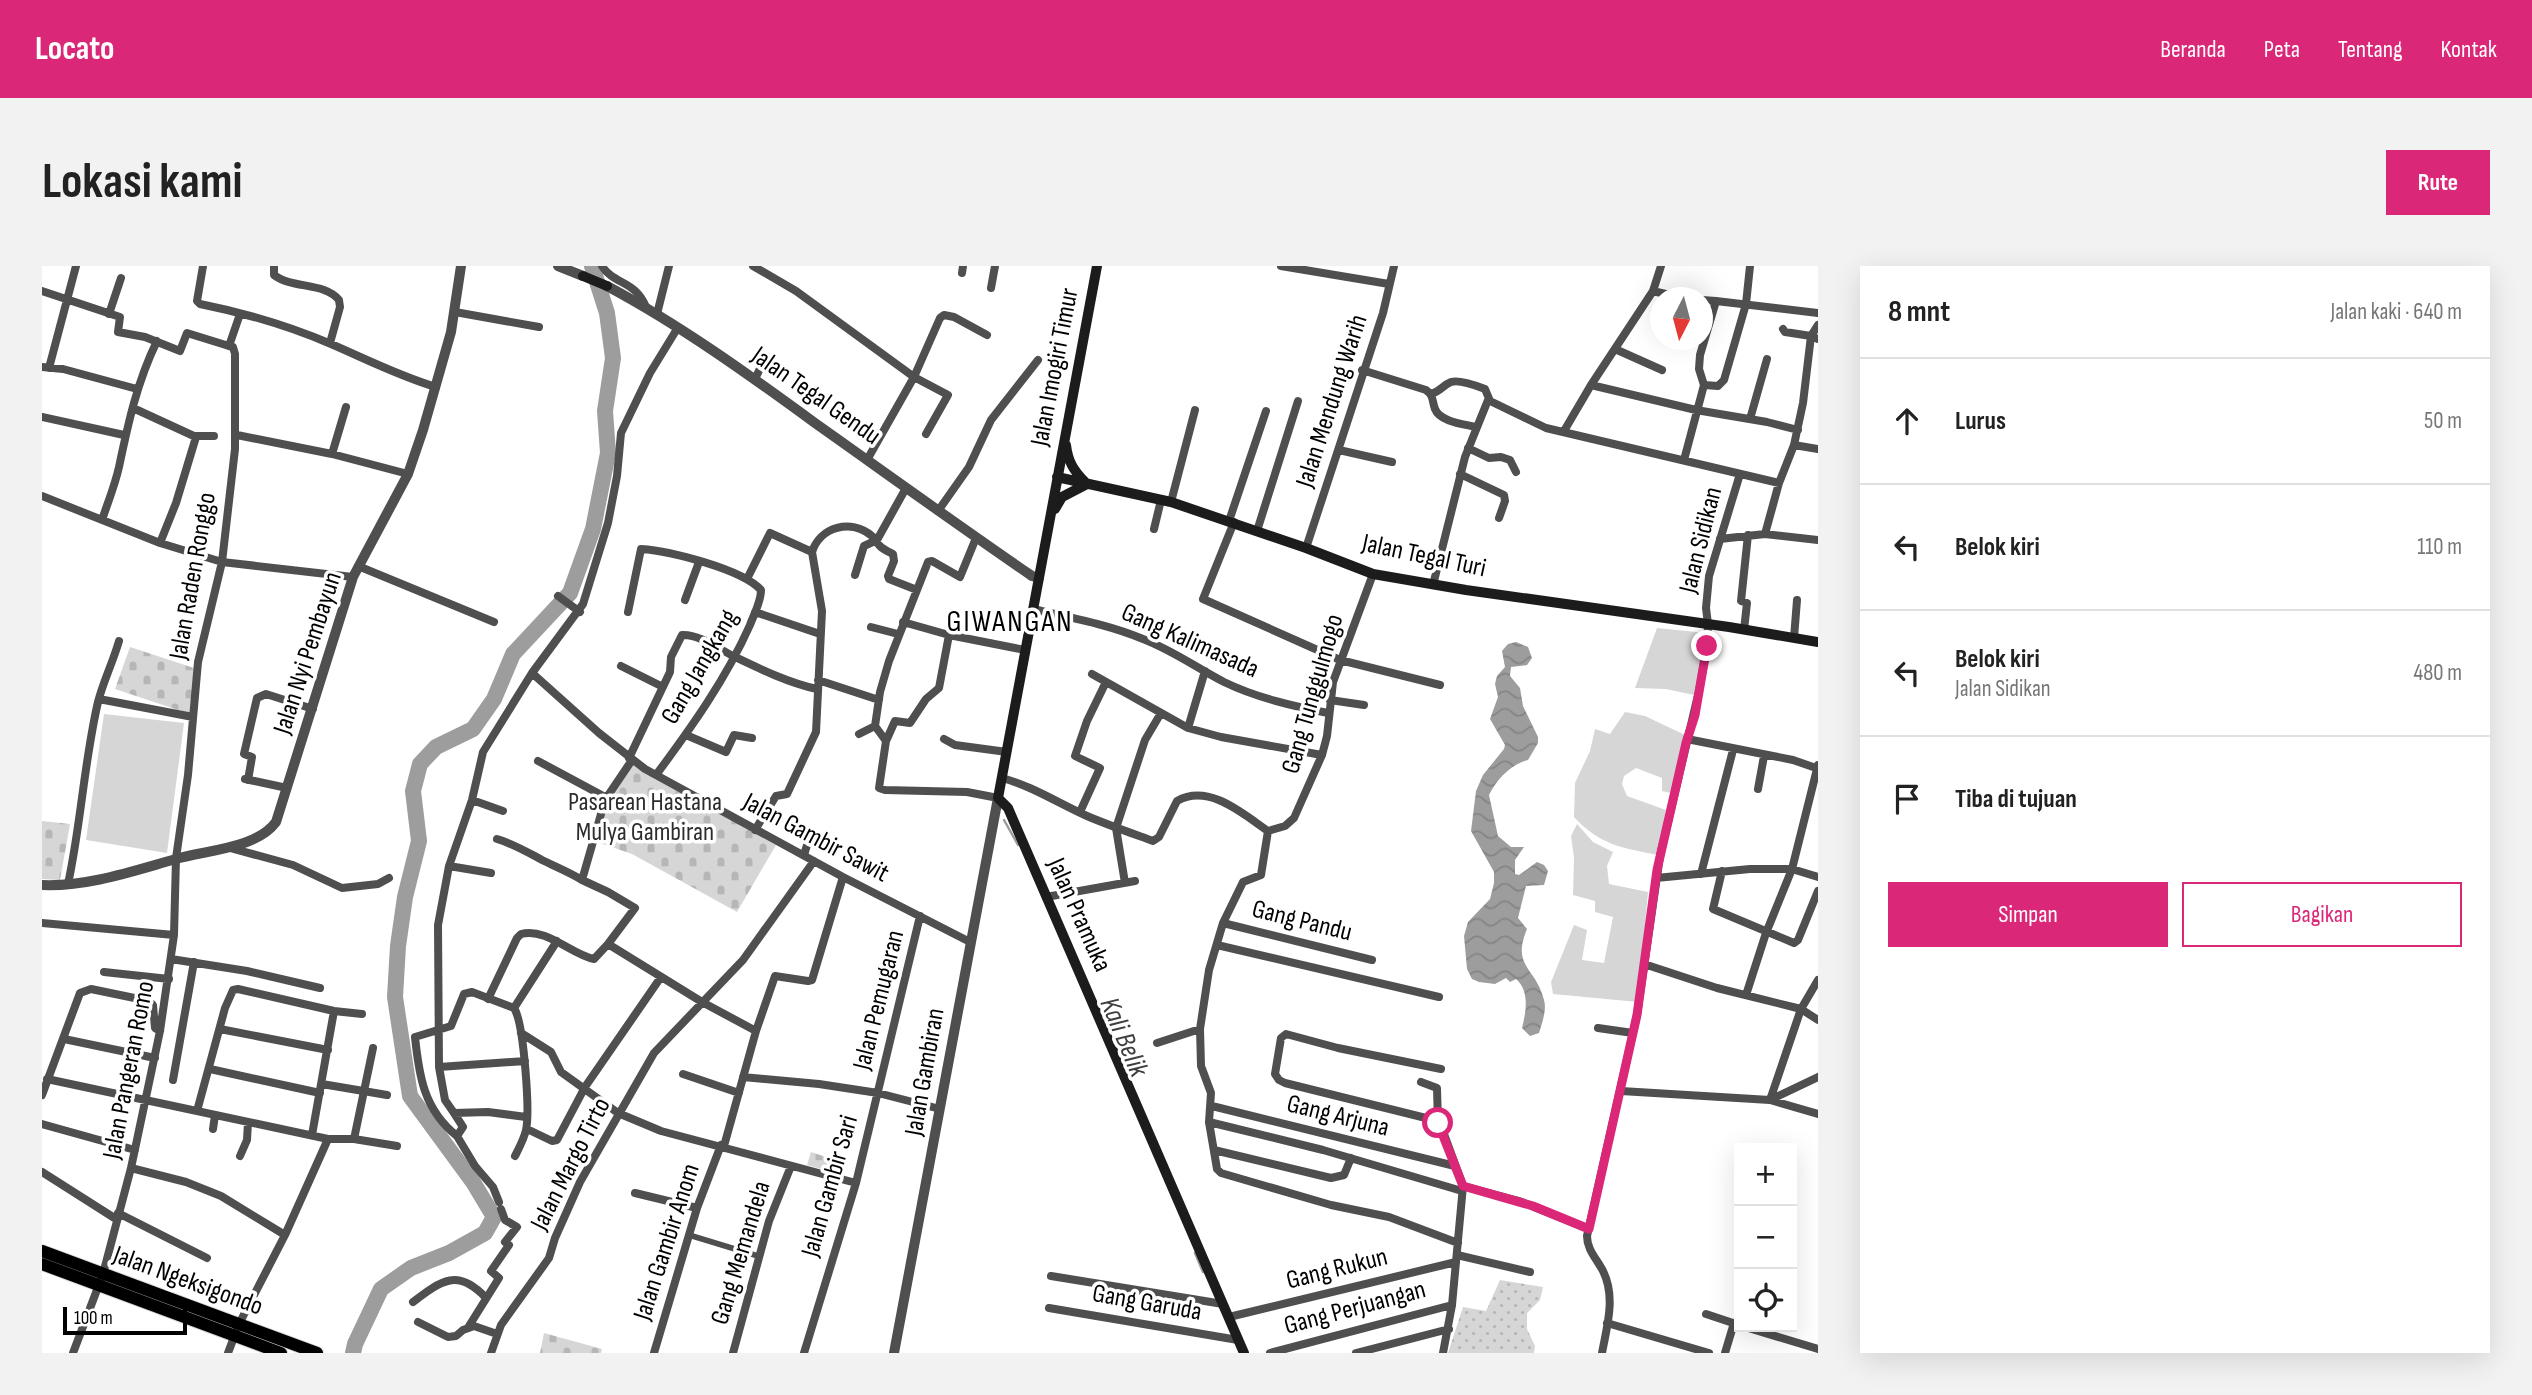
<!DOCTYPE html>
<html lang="id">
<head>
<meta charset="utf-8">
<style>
  body { margin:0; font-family:"Sofia Sans Condensed",sans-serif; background:#f2f2f2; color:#222 }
  .controls { position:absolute; right:21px; bottom:21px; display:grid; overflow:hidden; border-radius:0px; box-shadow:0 7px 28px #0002 }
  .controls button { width:63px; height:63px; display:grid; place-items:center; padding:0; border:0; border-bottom:2px solid #e0e0e0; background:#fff; color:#222; font:35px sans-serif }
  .compass { position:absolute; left:1608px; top:21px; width:63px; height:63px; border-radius:50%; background:#fff; box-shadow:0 7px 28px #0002; rotate:186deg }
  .scale { position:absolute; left:21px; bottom:18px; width:124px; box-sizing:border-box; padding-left:7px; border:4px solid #000; border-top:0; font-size:19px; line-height:24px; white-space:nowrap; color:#000; -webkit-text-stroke:5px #fff; paint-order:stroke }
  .stop { position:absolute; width:21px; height:21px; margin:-16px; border:5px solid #db2777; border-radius:50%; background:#fff }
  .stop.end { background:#db2777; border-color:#fff; box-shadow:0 2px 7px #0008 }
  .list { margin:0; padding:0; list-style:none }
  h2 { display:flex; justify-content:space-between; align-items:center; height:91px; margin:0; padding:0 28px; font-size:30px }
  h2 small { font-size:23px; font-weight:400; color:#767676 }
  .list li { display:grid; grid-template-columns:46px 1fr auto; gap:21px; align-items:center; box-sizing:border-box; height:126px; padding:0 28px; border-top:2px solid #e0e0e0 }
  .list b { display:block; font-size:26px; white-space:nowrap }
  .list p { margin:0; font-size:23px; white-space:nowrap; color:#767676 }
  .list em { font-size:23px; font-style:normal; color:#767676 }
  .actions { display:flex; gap:14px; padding:21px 28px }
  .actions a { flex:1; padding:16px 0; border:2px solid #db2777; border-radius:0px; text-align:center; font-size:24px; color:#db2777 }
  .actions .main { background:#db2777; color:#fff }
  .icon { flex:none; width:38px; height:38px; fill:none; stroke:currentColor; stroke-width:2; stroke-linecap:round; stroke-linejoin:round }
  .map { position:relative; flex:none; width:1776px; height:1087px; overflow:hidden; border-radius:0px }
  header { display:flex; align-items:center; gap:42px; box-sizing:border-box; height:98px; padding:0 35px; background:#db2777; color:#fff }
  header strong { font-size:33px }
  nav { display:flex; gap:38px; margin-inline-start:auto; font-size:24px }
  .intro { display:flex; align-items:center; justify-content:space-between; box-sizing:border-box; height:168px; padding:0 42px }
  h1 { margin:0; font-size:49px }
  .button { padding:18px 32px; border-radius:0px; background:#db2777; color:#fff; font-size:24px; font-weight:700 }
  main { display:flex; gap:42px; padding:0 42px }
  aside { flex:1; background:#fff; border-radius:0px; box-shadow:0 7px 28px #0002 }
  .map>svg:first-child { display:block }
  .grass { fill:#d6d6d6 }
  .cemetery { fill:url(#cemetery-stones) }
  .park { fill:url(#park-dots) }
  .water { fill:url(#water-waves) }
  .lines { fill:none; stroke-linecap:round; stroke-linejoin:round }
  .stream { stroke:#9d9d9d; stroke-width:2.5 }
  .river { stroke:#9d9d9d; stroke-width:16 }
  .primary-casing { stroke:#dbdbdb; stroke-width:14 }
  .pedestrian { stroke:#4f4f4f; stroke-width:6 }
  .minor { stroke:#4f4f4f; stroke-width:8 }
  .tertiary { stroke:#4f4f4f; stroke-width:10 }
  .secondary { stroke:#1c1c1c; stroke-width:10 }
  .primary { stroke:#000; stroke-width:12 }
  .route { stroke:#db2777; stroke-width:9 }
  .labels { text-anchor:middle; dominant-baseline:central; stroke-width:7; stroke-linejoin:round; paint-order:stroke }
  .street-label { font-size:26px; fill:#000; stroke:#fff }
  .park-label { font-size:26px; fill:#2d2d2d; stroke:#fff }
  .water-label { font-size:28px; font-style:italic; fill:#3e3e3e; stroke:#fff }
  .quarter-label { font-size:30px; letter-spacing:2px; fill:#000; stroke:#fff }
</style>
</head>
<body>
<header>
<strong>Locato</strong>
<nav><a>Beranda</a><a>Peta</a><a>Tentang</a><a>Kontak</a></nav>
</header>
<div class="intro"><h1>Lokasi kami</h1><a class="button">Rute</a></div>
<main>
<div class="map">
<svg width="1776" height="1087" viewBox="0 0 1776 1087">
  <defs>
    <pattern id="cemetery-stones" width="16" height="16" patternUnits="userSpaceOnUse" patternTransform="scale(1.75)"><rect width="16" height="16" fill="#d6d6d6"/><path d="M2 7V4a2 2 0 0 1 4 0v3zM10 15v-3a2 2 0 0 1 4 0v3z" fill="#b6b6b6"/></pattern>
    <pattern id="park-dots" width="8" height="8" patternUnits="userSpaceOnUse" patternTransform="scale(1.75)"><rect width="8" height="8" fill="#d6d6d6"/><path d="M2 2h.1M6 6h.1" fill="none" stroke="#b6b6b6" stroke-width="1.8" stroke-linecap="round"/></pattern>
    <pattern id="water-waves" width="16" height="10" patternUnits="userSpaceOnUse" patternTransform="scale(1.75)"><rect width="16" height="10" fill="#9d9d9d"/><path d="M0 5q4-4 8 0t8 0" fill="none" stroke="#858585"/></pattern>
  </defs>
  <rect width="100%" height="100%" fill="#fff"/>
  <path class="grass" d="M1615 362 1664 367 1652 429 1624 423 1593 422Z
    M1583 446 1603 450 1643 469 1629 527 1620 525V512L1594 502 1582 510 1580 518 1585 530 1624 544 1616 589C1580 582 1558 579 1532 551L1533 517 1548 485 1553 463 1568 468Z
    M62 448 142 457 125 587 44 574Z
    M1535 558 1551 576 1571 586 1565 600 1567 618 1606 626 1596 736 1511 728 1509 716 1532 659 1545 664 1540 694 1562 697 1571 651 1553 646V635L1531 629 1532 592 1529 570Z"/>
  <path class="cemetery" d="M88 381 152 402 148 448 73 423Z
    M590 498 734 579 695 646 590 588 555 576 565 535Z
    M0 555 28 558 18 614 0 613Z
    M769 886 793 894 790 906 765 899Z
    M502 1067 560 1083 559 1087H498Z"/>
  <path class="park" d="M1458 1014 1501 1021 1498 1034 1485 1047V1063L1493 1080 1492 1087H1406L1421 1041 1444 1045Z"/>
  <path class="water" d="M1474 376 1486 381 1490 392 1485 399 1469 401 1468 410 1478 422 1481 440 1496 471V477L1486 494C1468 499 1455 513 1447 529L1456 570 1469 581H1482L1473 594V608L1477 609 1495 596 1502 599 1506 605 1502 619 1484 620 1476 652 1485 663C1469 701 1494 701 1502 734 1505 744 1500 757 1497 767L1488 770 1480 762C1484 746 1488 725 1474 713L1468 716 1464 712 1453 718 1437 716 1430 713 1425 703 1422 670 1426 656 1448 633 1452 617V606L1429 565 1434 525 1441 509 1462 483 1463 479 1448 453 1456 431 1453 418 1455 410 1463 401 1460 385 1466 378Z"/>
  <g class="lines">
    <path class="stream" d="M962 554 976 579
      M1153 987 1161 1006"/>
    <path class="river" d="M311 1087 313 1078 339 1023 369 1002 407 987 443 967 452 951 431 916 368 830 353 731 356 680 363 631 377 575 371 525 378 498 394 481 431 463 452 433 471 388 528 327 551 263 566 187 563 145 571 92 565 47 550 0"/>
    <g class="primary-casing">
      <path id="primary" d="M0 985 275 1087
        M0 998 239 1087"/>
    </g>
    <path class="pedestrian" d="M647 969 716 990"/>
    <path class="minor" d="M161 0 155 35 158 38C203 47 247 60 289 78 324 93 357 110 394 121
      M232 0V9C250 23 283 16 297 34L298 41 288 77
      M560 0C572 19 593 14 604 41
      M711 0 754 25 872 111 906 129 884 168
      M1239 0 1347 18
      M920 7 921 0
      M949 22 953 0
      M0 25 78 51 76 66 103 71 138 85 145 67 187 80
      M1611 25 1640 32
      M1674 35 1776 47
      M413 46 497 61
      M67 48 79 12
      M615 48 627 0
      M1776 59 1769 70 1776 73
      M1573 83 1620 104
      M0 101 21 103 95 123
      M7 102 34 0
      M1320 104 1384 124C1392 130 1390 135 1393 143 1398 156 1422 158 1434 161
      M713 113 724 90
      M1549 119 1654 144 1725 156 1756 164
      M1662 119 1676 120 1682 114 1704 38 1708 0
      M1389 128C1399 125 1401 119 1409 116 1418 113 1435 120 1443 123L1448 135
      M91 142 154 171 134 237 118 277
      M0 151 82 169
      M1708 153 1725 93
      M1522 165 1549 119 1611 25 1619 0
      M195 169 290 188 366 208
      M154 170H172
      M1752 179 1776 183
      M1426 182 1447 192 1459 191 1468 194 1474 206
      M1297 184 1350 196
      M290 188 304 141
      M825 194 872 111 898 52 902 49 912 51 945 69
      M1642 194 1662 119 1657 103 1658 89 1674 35 1660 34
      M1418 208 1462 229 1463 235 1457 252
      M0 230 118 277 180 296 311 311
      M1129 236 1153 144
      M896 245 927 201 949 154 996 94
      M60 254C66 236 73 219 77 201 86 158 95 116 115 75
      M1187 255 1224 145
      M1192 256 1161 333 1298 394 1398 419
      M1112 263 1119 234
      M1215 265 1256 135
      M1723 268 1737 217 1752 179 1761 137 1769 70 1743 66 1741 63
      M1678 273 1723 268 1776 274
      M1264 282 1341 47 1352 0
      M770 286C778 261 809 252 830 270 833 272 834 276 837 279 840 283 847 286 851 288L852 295 846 310 847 313 875 324
      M316 300 452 356
      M813 309 822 280 835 274 864 222
      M705 313 728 267 770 286
      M1391 319 1423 191 1446 134 1504 162 1737 217
      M516 330 538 346
      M643 334 657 296
      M991 343C1029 352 1065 358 1101 373 1130 384 1155 402 1182 416 1215 432 1251 440 1286 447
      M586 346 599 283C628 285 700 303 719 324 719 336 712 348 708 359 684 413 649 462 614 509
      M713 346 778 368
      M861 356 907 369 983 384
      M829 361 856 368
      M1702 364 1705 337 1699 335 1706 269
      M1752 372 1755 334
      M579 400 621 421
      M490 407 557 467 603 503 801 611 928 676
      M1050 408 1146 462 1179 471 1280 489
      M776 414 837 434
      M57 433 151 451
      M1288 434 1322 439
      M833 460 844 475 837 522 843 524 925 526 956 532
      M1146 462 1163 405
      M817 468 833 460 838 426 847 395 886 296 890 295 918 311 934 272
      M644 469 684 486 692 469 710 472
      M902 473 913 479 965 486
      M1645 473 1751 494 1774 502
      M844 475 853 455 868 457 884 433 897 422 907 369
      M587 492 628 406 629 391 640 369C657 368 677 383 691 390 718 403 747 417 775 423
      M496 495 565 532
      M960 512C990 520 1016 537 1045 550 1066 559 1089 567 1111 575L1117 571 1135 535C1167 517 1201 548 1226 565L1243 560 1252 552 1280 489 1285 470 1291 416 1331 308
      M203 513 245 522
      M206 514 210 491 202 488 215 432 224 428 271 443
      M1716 523 1722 490
      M430 534 461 545
      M1038 546 1058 502 1033 490 1045 455 1063 418
      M713 564 734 530 745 528 774 466 780 345 770 286
      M1226 565 1219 609 1201 616 1181 657 1167 704 1158 763 1159 800 1169 827 1167 856 1175 903 1179 907 1289 939 1347 951 1416 977
      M455 573C472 578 485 586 500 594 514 601 527 606 540 614
      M188 582 251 599 300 622 336 618 347 612
      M762 589 769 566
      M407 600 449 607
      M1680 605 1671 643 1752 677 1756 674 1776 625
      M1659 608 1691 484
      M1614 612 1708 603H1750L1776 611
      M1083 617 1074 562 1103 474 1119 447
      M26 618C39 558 42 496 56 436 61 416 71 396 77 375
      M1004 631 1093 615
      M0 657 132 669
      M1181 657 1330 694
      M566 678 660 736 714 765
      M1175 679 1397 731
      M129 693 205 705 278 722
      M1602 698 1675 722 1759 743 1776 754
      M62 706 127 713
      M1776 714 1759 743 1728 834 1776 848
      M1704 729 1724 667 1750 603 1776 499
      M446 733 475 672 479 668C504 661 530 689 552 693L566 678 593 642 566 626 540 614 563 534 590 494
      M472 742 515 675
      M1556 762 1591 767
      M178 763 286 784
      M479 767 509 786 519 806 576 847 619 865 814 917
      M22 773 113 792
      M1115 777 1158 763
      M397 801 483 795
      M168 803 278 827
      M1399 803 1296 782 1244 768 1239 772 1233 808 1237 814 1243 817 1392 854 1399 860 1421 920 1410 1039 1401 1087
      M641 808 697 827
      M701 811 777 818 836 827 898 843
      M5 813 286 873H312L355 880
      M131 814 152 696
      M1379 816 1395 822 1396 857
      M280 818 345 829
      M1579 825 1728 834 1776 811
      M0 829 38 727 49 723 107 735 111 739 113 762 118 765
      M1170 840 1413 900
      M155 845 183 742 191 724 196 723 292 745 320 748
      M412 847 403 834 397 801 396 659 407 600 430 534 441 486 490 407 541 338 566 257 575 210 579 167 608 107 635 63
      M1167 856 1281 884 1420 925
      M0 858 93 884
      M171 863 173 849
      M485 863 510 875 515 874 543 821 619 711
      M270 869 292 745
      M415 870C382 844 377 810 373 771L409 760 422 728 430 726 472 742C482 757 488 846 484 864 482 873 477 882 473 890
      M312 873 331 782
      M682 880 714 765 733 710 766 715 770 714 801 611
      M1172 884 1289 912 1302 909 1309 892
      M198 890 205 874 206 856
      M89 902 144 916 179 930 243 969
      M0 906 74 953
      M1421 920 1477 935 1547 963
      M593 927 655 942
      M457 936 451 921 433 900 415 870 421 861 412 847 446 846 484 851
      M76 947 165 992
      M1415 989 1488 1006
      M1009 1010 1181 1038
      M371 1036C400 1014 416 1002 444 1032
      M1007 1042 1196 1074
      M1664 1048 1697 1059
      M1187 1051 1414 996
      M376 1056 406 1071 414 1070 421 1064 432 1060 455 1068
      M1565 1057 1667 1087
      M427 1060 457 1012 449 1005 467 979 463 976 475 961 463 954 459 943
      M1703 1061 1776 1083
      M31 1087 61 1008 89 902 118 765 132 669 134 592 146 509 156 396 180 296 193 183V88L191 81 187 80 198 48
      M186 1087 197 1058 243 969 286 873
      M449 1087 459 1059 507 992 513 972 538 916 612 787 701 694 772 595
      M612 1087 655 942 679 879
      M691 1087 727 955 749 900
      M762 1087 814 917 878 650
      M1228 1087 1410 1039
      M1314 1087 1407 1063
      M1560 1087C1565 1060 1574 1031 1561 1005 1555 993 1545 984 1545 970L1595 749 1618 590 1657 425 1665 380 1666 358 1664 342 1667 310 1698 208
      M1683 1087 1692 1057"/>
    <path class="tertiary" d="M516 0 541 10
      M565 20C638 59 706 108 773 157 845 208 917 260 990 310L997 312
      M0 619C45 621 91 605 134 593 164 584 214 583 234 556L311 311 366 208 381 164 409 66 419 0
      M852 1087 956 532"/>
    <path class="secondary" d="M1055 0 956 532 966 542 1202 1087
      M541 10 565 20
      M1024 179C1026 195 1031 204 1043 216
      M1015 211 1129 236 1264 282 1331 308 1424 324 1687 361 1776 376
      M1013 243 1020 231 1045 218"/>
    <use href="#primary" class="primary"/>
  </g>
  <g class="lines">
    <path class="route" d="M1396 857 1421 920 1491 940 1547 963 1595 749 1615 604 1644 477 1653 449 1665 380"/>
  </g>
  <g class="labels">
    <g class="street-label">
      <text transform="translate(1013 101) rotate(-79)">Jalan Imogiri Timur</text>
      <text transform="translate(774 130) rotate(35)">Jalan Tegal Gendu</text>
      <text transform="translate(1290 135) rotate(-72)">Jalan Mendung Warih</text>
      <text transform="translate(1659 274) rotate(-76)">Jalan Sidikan</text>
      <text transform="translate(1382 290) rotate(12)">Jalan Tegal Turi</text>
      <text transform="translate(151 310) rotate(-80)">Jalan Raden Ronggo</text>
      <text transform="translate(1148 375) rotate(24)">Gang Kalimasada</text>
      <text transform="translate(266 387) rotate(-72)">Jalan Nyi Pembayun</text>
      <text transform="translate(658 401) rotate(-60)">Gang Jangkang</text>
      <text transform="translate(1271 428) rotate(-74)">Gang Tunggulmogo</text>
      <text transform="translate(774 572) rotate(28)">Jalan Gambir Sawit</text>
      <text transform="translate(1037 649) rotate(66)">Jalan Pramuka</text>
      <text transform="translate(1260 655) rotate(14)">Gang Pandu</text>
      <text transform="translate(837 734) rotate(-76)">Jalan Pemugaran</text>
      <text transform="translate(87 804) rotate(-79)">Jalan Pangeran Romo</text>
      <text transform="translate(883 806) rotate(-80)">Jalan Gambiran</text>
      <text transform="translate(1296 850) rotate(14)">Gang Arjuna</text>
      <text transform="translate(529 898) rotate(-63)">Jalan Margo Tirto</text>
      <text transform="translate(788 920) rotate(-74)">Jalan Gambir Sari</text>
      <text transform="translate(625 976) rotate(-72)">Jalan Gambir Anom</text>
      <text transform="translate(699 987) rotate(-73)">Gang Memandela</text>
      <text transform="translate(1295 1003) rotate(-14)">Gang Rukun</text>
      <text transform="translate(146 1015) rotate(20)">Jalan Ngeksigondo</text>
      <text transform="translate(1105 1037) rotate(10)">Gang Garuda</text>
      <text transform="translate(1313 1042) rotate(-15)">Gang Perjuangan</text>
    </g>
    <g class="park-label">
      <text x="603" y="536">Pasarean Hastana<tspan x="603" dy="30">Mulya Gambiran</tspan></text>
    </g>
    <g class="water-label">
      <text transform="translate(1082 771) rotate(67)">Kali Belik</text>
    </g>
    <g class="quarter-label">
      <text x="968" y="356">GIWANGAN</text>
    </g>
  </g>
</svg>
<div class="controls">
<button>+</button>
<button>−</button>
<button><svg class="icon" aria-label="locate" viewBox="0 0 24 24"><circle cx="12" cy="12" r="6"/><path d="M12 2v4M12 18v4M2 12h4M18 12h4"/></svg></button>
</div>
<svg class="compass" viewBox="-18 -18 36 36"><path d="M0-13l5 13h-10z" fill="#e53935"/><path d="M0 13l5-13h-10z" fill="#767676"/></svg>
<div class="scale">100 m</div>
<div class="stop" style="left:1396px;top:857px"></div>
<div class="stop end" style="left:1665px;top:380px"></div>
</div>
<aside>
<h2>8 mnt<small>Jalan kaki · 640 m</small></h2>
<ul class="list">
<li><svg class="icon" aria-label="ahead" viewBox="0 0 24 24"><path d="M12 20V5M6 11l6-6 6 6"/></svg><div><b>Lurus</b></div><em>50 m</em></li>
<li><svg class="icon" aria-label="left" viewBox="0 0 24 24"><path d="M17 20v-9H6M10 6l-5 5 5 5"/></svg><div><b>Belok kiri</b></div><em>110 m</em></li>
<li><svg class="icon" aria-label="left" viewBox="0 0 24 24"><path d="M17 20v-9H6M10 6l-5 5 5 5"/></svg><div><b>Belok kiri</b><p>Jalan Sidikan</p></div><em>480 m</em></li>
<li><svg class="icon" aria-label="arrive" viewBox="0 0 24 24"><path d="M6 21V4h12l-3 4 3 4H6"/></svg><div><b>Tiba di tujuan</b></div></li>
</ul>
<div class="actions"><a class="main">Simpan</a><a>Bagikan</a></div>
</aside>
</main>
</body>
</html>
